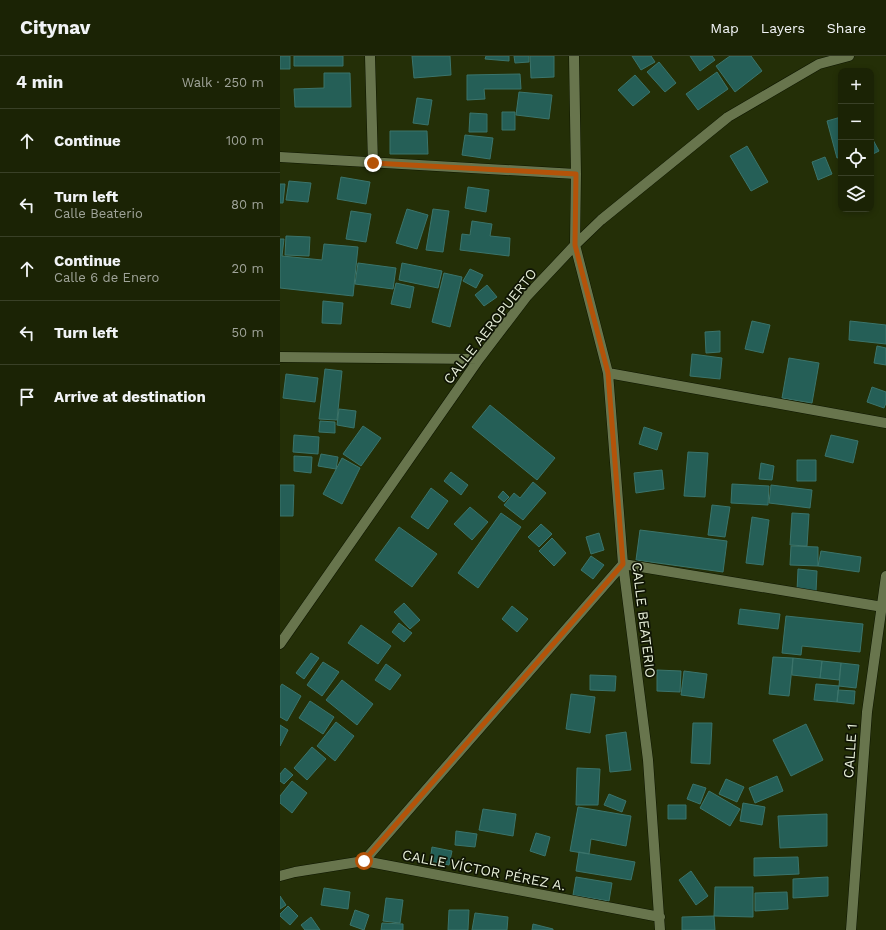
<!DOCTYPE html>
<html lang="en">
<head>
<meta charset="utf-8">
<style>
  body { margin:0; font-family:"Work Sans",sans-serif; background:#282f13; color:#f1f3f6 }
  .controls { position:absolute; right:12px; top:12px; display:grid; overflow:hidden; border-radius:8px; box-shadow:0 2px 6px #0003 }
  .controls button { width:36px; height:36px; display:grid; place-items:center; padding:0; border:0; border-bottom:1px solid #394027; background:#1b2305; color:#f1f3f6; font:20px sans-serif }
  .stop { position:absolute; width:12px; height:12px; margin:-9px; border:3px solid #b45309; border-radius:50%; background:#fff }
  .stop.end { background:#b45309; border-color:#fff; box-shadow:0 1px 4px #0008 }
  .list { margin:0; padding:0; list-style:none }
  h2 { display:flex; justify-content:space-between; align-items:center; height:52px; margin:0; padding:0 16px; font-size:17px }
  h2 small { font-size:13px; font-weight:400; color:#a0a49a }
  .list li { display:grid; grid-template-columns:26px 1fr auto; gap:12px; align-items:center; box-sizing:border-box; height:64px; padding:0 16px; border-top:1px solid #394027 }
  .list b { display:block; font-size:15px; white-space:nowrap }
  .list p { margin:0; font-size:13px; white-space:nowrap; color:#a0a49a }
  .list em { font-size:13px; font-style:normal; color:#a0a49a }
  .icon { flex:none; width:22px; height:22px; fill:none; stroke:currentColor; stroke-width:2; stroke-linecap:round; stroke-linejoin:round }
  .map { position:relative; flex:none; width:606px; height:874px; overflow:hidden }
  header { display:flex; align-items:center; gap:24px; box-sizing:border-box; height:56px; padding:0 20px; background:#1b2305; border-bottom:1px solid #394027 }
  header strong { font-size:19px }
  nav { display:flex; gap:22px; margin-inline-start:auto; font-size:14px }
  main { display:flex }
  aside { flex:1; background:#1b2305 }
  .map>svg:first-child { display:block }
  .building { fill:#255f57; stroke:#3b746b }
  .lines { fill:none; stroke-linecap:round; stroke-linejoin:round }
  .street-casing { stroke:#0e1600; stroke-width:11 }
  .street { stroke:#68754d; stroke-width:10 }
  .route { stroke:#b45309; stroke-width:5 }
  .labels { text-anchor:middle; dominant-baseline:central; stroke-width:3.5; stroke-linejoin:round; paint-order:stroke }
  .street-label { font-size:14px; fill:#e7efd9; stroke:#101505 }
</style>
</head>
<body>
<header>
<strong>Citynav</strong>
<nav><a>Map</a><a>Layers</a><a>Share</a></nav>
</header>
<main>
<aside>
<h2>4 min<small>Walk · 250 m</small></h2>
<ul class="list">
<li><svg class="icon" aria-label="ahead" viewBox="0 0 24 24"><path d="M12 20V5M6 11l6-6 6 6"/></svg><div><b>Continue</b></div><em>100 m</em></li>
<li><svg class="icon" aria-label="left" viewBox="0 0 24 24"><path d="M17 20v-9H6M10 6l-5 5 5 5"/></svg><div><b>Turn left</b><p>Calle Beaterio</p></div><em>80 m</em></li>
<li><svg class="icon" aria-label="ahead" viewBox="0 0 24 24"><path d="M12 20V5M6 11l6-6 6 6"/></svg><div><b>Continue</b><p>Calle 6 de Enero</p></div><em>20 m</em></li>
<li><svg class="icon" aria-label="left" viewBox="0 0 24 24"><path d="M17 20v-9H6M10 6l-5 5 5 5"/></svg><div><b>Turn left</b></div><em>50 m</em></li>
<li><svg class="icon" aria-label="arrive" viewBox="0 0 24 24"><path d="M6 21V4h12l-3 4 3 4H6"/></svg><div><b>Arrive at destination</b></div></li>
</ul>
</aside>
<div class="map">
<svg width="606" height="874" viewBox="0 0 606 874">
  <rect width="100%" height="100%" fill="#242f07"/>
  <path class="building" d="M0 0H10V13H0Z
    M14 0H63V10H14Z
    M132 0H170L171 19 134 22Z
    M206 0H229V5L205 3Z
    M234 0H249V6L235 7Z
    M250 0H274V21L251 22Z
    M352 0H371L375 6 361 14Z
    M410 0H432L435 4 420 15Z
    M450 0H471L482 15 455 36 436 10Z
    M379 6 396 27 385 36 367 16Z
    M437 16 448 33 418 54 406 38Z
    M44 17H70L71 51H15L14 33 44 32Z
    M240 18 241 33H204L205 43 187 44V19Z
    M355 19 370 36 353 50 338 34Z
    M239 36 272 39 269 63 236 59Z
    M137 42 152 44 148 69 133 67Z
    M222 56H235V74H222Z
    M190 57 207 58V76H189Z
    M561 61V101L557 102 547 65Z
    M110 75H147L148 98H110Z
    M185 79 213 82 210 103 182 99Z
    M592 82 599 95 591 99V83Z
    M467 90 488 126 471 135 450 100Z
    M545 101 552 118 538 124 532 106Z
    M61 121 90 126 86 148 57 143Z
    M9 125 31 127 28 146 6 144Z
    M0 128H5L3 147H0Z
    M188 131 209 134 206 156 185 152Z
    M127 153 148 159 137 193 116 187Z
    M153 153 169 155 163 196 146 194Z
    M71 155 91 158 86 186 66 183Z
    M192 165 212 168 210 180 230 182 229 200 180 194 182 178 190 179Z
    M6 180 30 181 29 200 5 199Z
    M0 183H4L2 200 42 204 44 188 78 191 73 240 0 232Z
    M78 207 116 212 113 233 75 228Z
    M122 207 162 215 158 232 119 224Z
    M190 213 203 219 196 232 183 225Z
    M164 217 182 221 170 271 152 266Z
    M116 227 134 231 130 252 111 248Z
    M207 229 217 241 204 250 195 239Z
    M43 245 63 247 61 268 42 267Z
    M472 265 490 269 483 297 465 293Z
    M570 265 606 269V288L569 284Z
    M440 275V296L426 297 425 276Z
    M597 290 606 292V309L594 307Z
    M412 298 442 302 440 323 410 320Z
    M509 302 539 307 532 347 502 342Z
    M45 313 62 315 57 364 39 363Z
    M6 318 38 322 35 346 3 342Z
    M592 331 606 336V347L604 352 587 346Z
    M210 349 275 402 257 424 192 371Z
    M59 353 76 355 74 372 57 369Z
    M40 365 55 366V377L39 376Z
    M83 370 101 382 81 410 63 398Z
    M364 371 382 377 377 394 359 388Z
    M14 379 39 381 38 398 13 396Z
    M551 379 578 385 573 407 545 400Z
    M408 396 428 397 425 441 404 440Z
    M41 398 58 401 56 413 38 410Z
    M14 400 32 401 31 417 14 415Z
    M62 402 80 412 62 448 43 438Z
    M517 404H536V425H517Z
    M481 407 494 410 492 424 479 423Z
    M382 414 384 433 356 437 354 417Z
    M171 416 188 429 181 439 164 425Z
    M253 426 266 437 243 464 224 449 234 437 240 442Z
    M452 428 489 430 488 449 451 447Z
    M0 429H14L13 460H0Z
    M491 429 532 434 530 452 489 447Z
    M151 432 168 445 148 473 131 461Z
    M223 435 229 441 224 446 218 441Z
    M432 449 450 451 445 481 428 479Z
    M190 451 208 466 192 484 174 468Z
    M221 457 241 471 198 532 178 517Z
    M512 457 529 458 527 490 510 489Z
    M472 461 489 464 483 509 466 507Z
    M261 468 272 478 259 491 248 481Z
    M119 471 157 498 132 531 95 504Z
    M360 474 447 485 443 516 356 504Z
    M319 477 324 494 311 498 306 481Z
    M272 482 286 497 274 510 259 495Z
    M511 490 538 491V510L510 509Z
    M541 495 581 501 579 516 538 510Z
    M311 500 324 509 313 523 301 514Z
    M518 513 537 515 536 536 517 535Z
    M124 547 140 564 130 573 114 556Z
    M232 550 248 563 237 576 222 563Z
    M460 553 500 558 498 573 458 568Z
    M506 560 583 568 580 596 522 590 521 599 502 597Z
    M119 567 132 577 124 586 112 576Z
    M81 569 111 590 98 608 68 587Z
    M31 597 39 602 24 623 16 617Z
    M493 601 513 602 509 640 489 638Z
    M513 602 542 605 540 622 512 619Z
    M542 605 561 607 559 624 540 622Z
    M43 606 59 616 42 640 27 629Z
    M561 607 579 609 576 632 559 630Z
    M106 608 121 619 110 634 95 624Z
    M377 614 401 615 400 636 377 635Z
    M404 615 427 618 424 642 401 639Z
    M310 619 336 620 335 635 310 634Z
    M62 624 93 648 77 669 46 644Z
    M2 628 21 640 7 665 0 661V631Z
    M536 628 559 630 557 646 534 644Z
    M558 634 575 635 574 648 557 646Z
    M291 638 315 641 310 677 286 673Z
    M30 645 54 661 43 678 19 662Z
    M56 666 74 680 55 705 37 690Z
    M413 667H432L430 708 411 707Z
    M526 668 543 704 511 720 493 684Z
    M0 669 8 674 0 690Z
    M346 676 351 714 330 716 326 679Z
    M32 691 46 703 27 724 14 712Z
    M5 712 13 719 4 728 0 725V718Z
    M297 712 320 713 318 749H296Z
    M497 720 503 735 475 747 469 732Z
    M446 723 464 731 457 746 439 738Z
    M12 725 27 737 12 757 0 747V740Z
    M413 728 426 732 420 748 407 743Z
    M429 735 460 753 450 770 420 752Z
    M329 738 346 745 342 756 324 749Z
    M463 747 485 751 482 769 460 765Z
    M388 749H406V763H388Z
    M298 751 351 760 346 790 311 783 309 798 290 795Z
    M203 753 236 758 233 780 199 774Z
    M547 758V790L500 792 498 760Z
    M176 775 197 778 195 791 175 789Z
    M256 777 270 781 265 800 250 795Z
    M152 791 172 795 169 809 150 805Z
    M299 796 355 806 351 824 296 815Z
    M518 801 519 818 474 820V802Z
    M411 815 428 840 416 849 399 824Z
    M296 821 332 827 329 845 293 839Z
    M548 821V840L513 842V823Z
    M435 831H473V861L434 860Z
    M44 832 70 836 68 853 41 849Z
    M507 836 508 853 475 855V837Z
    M0 840 6 849 0 853Z
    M106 842 123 844 120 867 103 865Z
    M8 850 18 860 10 869 0 860V858Z
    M75 854 89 859 84 874 70 869Z
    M169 854H189L188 874H168Z
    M195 857 228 861 227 874H192Z
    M434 860 435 874H402V861Z
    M31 861 40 874H25L21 869Z
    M102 867 123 868V874H101Z
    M253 868 273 873V874H252Z"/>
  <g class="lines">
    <g class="street-casing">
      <path id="street" d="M90 0 93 107
        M294 0 296 118 295 189 328 317 343 508 368 704 380 874
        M0 101 296 118
        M0 301 199 303
        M328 317 606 367
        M0 588 199 303 247 240 295 189 321 164 448 61 539 8 569 0
        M84 805 343 508 603 551
        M0 820 15 816 84 805 380 861
        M571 874 587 656 606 520"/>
    </g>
    <use href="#street" class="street"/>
  </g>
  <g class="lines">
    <path class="route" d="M84 805 343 508 328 317 295 189 296 118 93 107"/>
  </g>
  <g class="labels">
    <g class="street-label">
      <text transform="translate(210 270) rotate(-52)">CALLE AEROPUERTO</text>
      <text transform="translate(364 564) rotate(83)">CALLE BEATERIO</text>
      <text transform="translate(570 695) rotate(-86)">CALLE 1</text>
      <text transform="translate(204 814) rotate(11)">CALLE VÍCTOR PÉREZ A.</text>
    </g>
  </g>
</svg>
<div class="controls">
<button>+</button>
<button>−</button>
<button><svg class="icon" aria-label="locate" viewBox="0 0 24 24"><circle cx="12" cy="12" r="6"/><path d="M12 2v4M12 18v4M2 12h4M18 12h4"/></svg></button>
<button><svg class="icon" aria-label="layers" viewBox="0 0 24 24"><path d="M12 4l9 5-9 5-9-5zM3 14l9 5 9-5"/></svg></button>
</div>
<div class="stop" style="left:84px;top:805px"></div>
<div class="stop end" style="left:93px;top:107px"></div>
</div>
</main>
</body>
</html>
